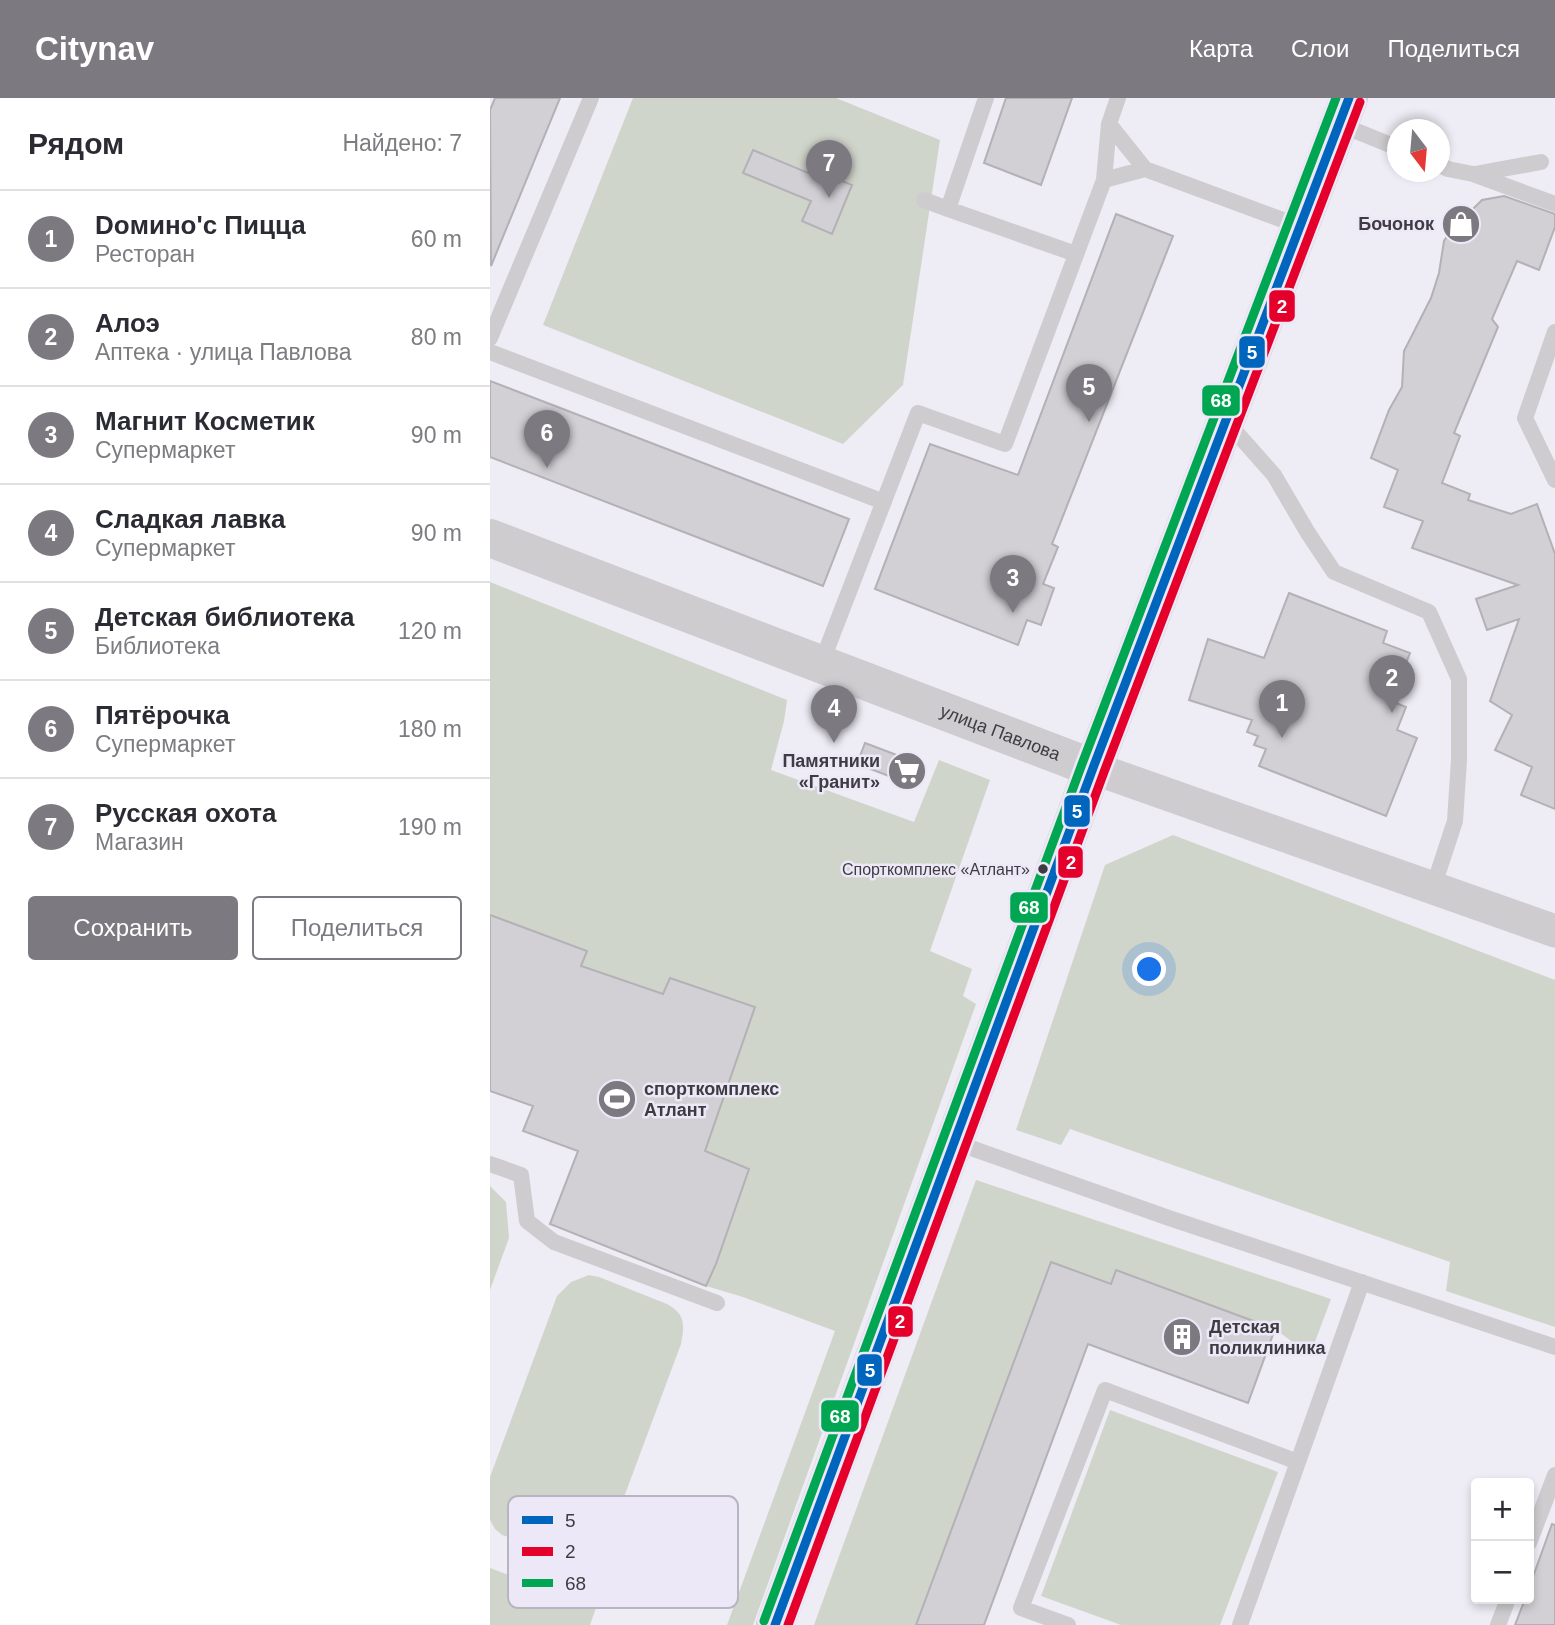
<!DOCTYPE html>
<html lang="ru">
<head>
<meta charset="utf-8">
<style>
  body { margin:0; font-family:Arial,sans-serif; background:#f7f7f7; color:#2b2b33 }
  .controls { position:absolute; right:21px; bottom:21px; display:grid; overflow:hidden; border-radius:7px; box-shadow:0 4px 10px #0003 }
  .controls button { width:63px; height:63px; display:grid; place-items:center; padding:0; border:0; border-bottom:2px solid #e1e1e2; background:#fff; color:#2b2b33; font:35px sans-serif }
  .compass { position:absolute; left:897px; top:21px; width:63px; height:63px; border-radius:50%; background:#fff; box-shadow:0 4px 10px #0003; rotate:164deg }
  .you { position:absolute; left:660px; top:872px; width:24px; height:24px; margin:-18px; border:5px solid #fff; border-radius:50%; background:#1a73e8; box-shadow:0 0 0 10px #1a73e833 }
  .badge { display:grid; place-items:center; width:46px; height:46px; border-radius:50%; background:#7c7a80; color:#fff; font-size:23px; font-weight:700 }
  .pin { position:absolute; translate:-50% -58px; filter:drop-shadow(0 2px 4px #0008) }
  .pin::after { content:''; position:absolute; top:37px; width:24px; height:21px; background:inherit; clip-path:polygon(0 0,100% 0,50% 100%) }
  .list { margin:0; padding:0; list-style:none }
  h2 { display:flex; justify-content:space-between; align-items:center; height:91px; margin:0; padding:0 28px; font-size:30px }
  h2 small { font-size:23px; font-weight:400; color:#7c7c81 }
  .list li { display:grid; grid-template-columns:46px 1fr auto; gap:21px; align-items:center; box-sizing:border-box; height:98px; padding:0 28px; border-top:2px solid #e1e1e2 }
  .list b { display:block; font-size:26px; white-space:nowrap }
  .list p { margin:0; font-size:23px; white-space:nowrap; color:#7c7c81 }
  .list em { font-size:23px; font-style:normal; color:#7c7c81 }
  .actions { display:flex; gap:14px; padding:21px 28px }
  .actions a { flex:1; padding:16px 0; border:2px solid #7c7a80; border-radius:7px; text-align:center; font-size:24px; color:#7c7a80 }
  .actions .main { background:#7c7a80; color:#fff }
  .map { position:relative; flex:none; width:1065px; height:1527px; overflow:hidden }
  header { display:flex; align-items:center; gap:42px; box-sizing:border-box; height:98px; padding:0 35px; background:#7c7a80; color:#fff }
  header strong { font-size:33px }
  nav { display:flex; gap:38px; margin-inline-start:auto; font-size:24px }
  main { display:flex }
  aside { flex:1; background:#fff }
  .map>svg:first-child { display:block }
  .green { fill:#d0d5cb }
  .building { fill:#d2cfd5; stroke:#b3b1b6; stroke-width:2 }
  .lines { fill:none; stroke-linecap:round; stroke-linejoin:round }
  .service { stroke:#cecccf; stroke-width:16 }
  .minor { stroke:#cecccf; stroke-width:33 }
  .tertiary { stroke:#cecccf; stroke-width:38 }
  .secondary { stroke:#cecccf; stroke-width:38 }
  .bus-1-casing { stroke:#ede8f7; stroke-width:14 }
  .bus-2-casing { stroke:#ede8f7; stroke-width:14 }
  .bus-3-casing { stroke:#ede8f7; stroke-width:14 }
  .bus-1 { stroke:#0065bd; stroke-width:9 }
  .bus-2 { stroke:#e4002b; stroke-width:9 }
  .bus-3 { stroke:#00a651; stroke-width:9 }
  .bus-dot { fill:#3e3c41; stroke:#ede8f7; stroke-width:2.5 }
  .labels { text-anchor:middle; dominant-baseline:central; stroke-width:5; stroke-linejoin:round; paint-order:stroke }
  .bus-label { font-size:16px; fill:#3e3c41; stroke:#ede8f7; text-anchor:end }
  .poi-label { font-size:18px; font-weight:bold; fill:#3e3c41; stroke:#ede8f7; text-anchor:end }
  .street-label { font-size:18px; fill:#3e3c41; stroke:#ede8f7 }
  .key { fill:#ede8f7; stroke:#b8b4c0; stroke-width:2 }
  .key-label { font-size:19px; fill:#3e3c41 }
  .line-badge { stroke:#ede8f7; stroke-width:2.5 }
  .badge-label { font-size:19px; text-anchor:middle; font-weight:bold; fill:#fff }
</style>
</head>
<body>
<header>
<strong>Citynav</strong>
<nav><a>Карта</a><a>Слои</a><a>Поделиться</a></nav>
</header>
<main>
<aside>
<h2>Рядом<small>Найдено: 7</small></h2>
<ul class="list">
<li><span class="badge">1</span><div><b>Doмино'с Пицца</b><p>Ресторан</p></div><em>60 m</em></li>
<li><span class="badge">2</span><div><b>Алоэ</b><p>Аптека · улица Павлова</p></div><em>80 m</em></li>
<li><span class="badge">3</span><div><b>Магнит Косметик</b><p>Супермаркет</p></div><em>90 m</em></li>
<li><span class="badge">4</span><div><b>Сладкая лавка</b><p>Супермаркет</p></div><em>90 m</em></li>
<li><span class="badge">5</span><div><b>Детская библиотека</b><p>Библиотека</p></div><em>120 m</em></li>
<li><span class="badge">6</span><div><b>Пятёрочка</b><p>Супермаркет</p></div><em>180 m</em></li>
<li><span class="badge">7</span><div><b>Русская охота</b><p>Магазин</p></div><em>190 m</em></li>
</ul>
<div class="actions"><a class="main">Сохранить</a><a>Поделиться</a></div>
</aside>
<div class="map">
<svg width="1065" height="1527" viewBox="0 0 1065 1527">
  <rect width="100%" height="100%" fill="#eeecf4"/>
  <path class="green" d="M143 0H346L450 42 413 287 353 346 53 227Z
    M0 484 297 602 294 623 281 672 424 724 449 662 500 682 440 853 482 871 473 898 486 906 263 1527H237L345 1233 253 1199 216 1188 226 1166 259 1071 215 1053 265 909 180 880 173 896 91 868 96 853 0 817Z
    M683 737 1065 882V1229L956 1193 960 1164 580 1031 571 1047 526 1032 615 767Z
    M486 1082 841 1201 820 1257 785 1231 627 1172 621 1186 561 1165 426 1527H324Z
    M0 1088 16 1104 19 1140 0 1192Z
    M99 1177 109 1179 177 1206C195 1216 195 1226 191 1246L121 1434C112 1450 104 1458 85 1459L12 1437 5 1431 0 1422V1379L67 1198 81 1184Z
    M620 1312 788 1374 730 1527H631L551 1498Z
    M0 1470 106 1510 100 1527H0Z"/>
  <path class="building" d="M5 0H70L1 168 0 12Z
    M516 0H582L551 87 494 65Z
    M263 52 330 80 332 75 362 87 342 136 312 123 321 103 253 75Z
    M1014 98 1065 116V129L1049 172 1027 163 1002 221 1008 229 964 335 970 338 952 385 980 396 978 402 1021 416 1047 406 1065 456V711L1031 697 1042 669 1005 652 1022 617 1000 603 1029 521 997 532 986 501 1028 487 922 450 933 423 894 409 908 372 881 360 899 312 912 289 914 253 941 200 949 175 954 143 973 115 977 117 992 102Z
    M626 116 683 138 562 446 568 449 553 486 564 490 551 527 537 522 528 547 385 491 440 346 528 377Z
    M0 283 359 421 333 488 0 359Z
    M799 495 897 533 893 545 920 555 901 603 916 609 907 632 927 640 896 718 769 668 776 651 764 647 768 638 757 634 762 622 699 602 718 541 774 560Z
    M375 645 428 665 420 686 367 666Z
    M0 817 97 853 91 868 173 896 180 880 265 909 215 1053 259 1071 226 1166 216 1188 60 1126 88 1053 33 1033 43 1008 0 993Z
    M561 1164 621 1186 626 1172 785 1231 758 1305 598 1246 494 1527H426Z
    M1062 1426 1065 1427V1527H1025L1035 1501H1039V1490Z"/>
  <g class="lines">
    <path class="service" d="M496 0 458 111 586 156
      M628 0 619 26 655 71 809 128
      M849 26 908 50
      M950 67 958 71 983 76 1065 106
      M985 76 1051 64
      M614 82 619 26
      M434 102 458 111
      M1065 234 1035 320 1065 382
      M0 240 101 0
      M0 254 394 404
      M737 324 784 377 818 435 844 474 939 514 969 581V662L965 723 943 790
      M331 566 428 315 515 346 614 82 655 71
      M464 1044 679 1120 1065 1249
      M0 1066 31 1077 37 1123 64 1144 227 1205
      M1039 1445 1065 1377
      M578 1527 531 1510 615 1292 808 1364
      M750 1527 872 1184
      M1008 1527 1018 1501"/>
    <path class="minor" d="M603 670 1065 833"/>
    <path class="tertiary" id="s1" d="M0 440 603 670"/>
    <path class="secondary" d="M285 1527 603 670 859 0"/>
    <g class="bus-1-casing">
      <path id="bus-1" d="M285 1527 603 670 859 0"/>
    </g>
    <g class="bus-2-casing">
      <path id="bus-2" d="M298 1527 614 674 870 4"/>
    </g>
    <g class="bus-3-casing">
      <path id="bus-3" d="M274 1523 592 666 846 0"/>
    </g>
    <use href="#bus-1" class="bus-1"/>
    <use href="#bus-2" class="bus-2"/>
    <use href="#bus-3" class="bus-3"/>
  </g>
  <defs>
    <g id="shop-disc" transform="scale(2.0125)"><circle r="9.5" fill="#7c7a80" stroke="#ede8f7"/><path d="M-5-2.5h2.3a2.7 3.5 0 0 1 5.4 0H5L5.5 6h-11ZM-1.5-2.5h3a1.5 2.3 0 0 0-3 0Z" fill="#fff"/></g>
    <g id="supermarket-disc" transform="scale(2.0125)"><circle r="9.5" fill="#7c7a80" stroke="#ede8f7"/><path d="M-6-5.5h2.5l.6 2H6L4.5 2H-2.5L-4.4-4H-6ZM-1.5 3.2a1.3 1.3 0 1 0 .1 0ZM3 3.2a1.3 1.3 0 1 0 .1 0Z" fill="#fff"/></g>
    <g id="stadium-disc" transform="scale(2.0125)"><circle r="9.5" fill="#7c7a80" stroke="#ede8f7"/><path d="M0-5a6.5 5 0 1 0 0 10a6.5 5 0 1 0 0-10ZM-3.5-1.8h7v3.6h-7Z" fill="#fff"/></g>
    <g id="building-disc" transform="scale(2.0125)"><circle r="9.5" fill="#7c7a80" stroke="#ede8f7"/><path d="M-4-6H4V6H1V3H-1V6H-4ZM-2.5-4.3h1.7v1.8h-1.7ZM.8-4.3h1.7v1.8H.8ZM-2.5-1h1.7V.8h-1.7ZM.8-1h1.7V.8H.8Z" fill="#fff"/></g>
  </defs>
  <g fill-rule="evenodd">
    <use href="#shop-disc" x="971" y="126"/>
    <use href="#supermarket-disc" x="417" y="673"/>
    <use href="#stadium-disc" x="127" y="1001"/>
    <use href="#building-disc" x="692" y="1239"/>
  </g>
  <circle class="bus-dot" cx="553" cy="771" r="6"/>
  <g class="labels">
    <g class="bus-label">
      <text x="540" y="771">Спорткомплекс «Атлант»</text>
    </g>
    <g class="poi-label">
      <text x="944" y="126">Бочонок</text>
      <text x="390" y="663">Памятники<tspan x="390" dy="21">«Гранит»</tspan></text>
      <text x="154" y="991" text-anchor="start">спорткомплекс<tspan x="154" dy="21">Атлант</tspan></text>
      <text x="719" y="1229" text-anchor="start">Детская<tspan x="719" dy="21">поликлиника</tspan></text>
    </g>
    <g class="street-label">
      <text stroke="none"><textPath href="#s1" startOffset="546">улица Павлова</textPath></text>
    </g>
  </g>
  <rect x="18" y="1398" width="230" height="112" rx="10" class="key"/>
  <rect x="32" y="1418" width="31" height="8" fill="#0065bd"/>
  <rect x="32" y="1449" width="31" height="9" fill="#e4002b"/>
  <rect x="32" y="1481" width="31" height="8" fill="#00a651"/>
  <g class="key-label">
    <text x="75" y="1429">5</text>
    <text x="75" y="1460">2</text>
    <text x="75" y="1492">68</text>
  </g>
  <g class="line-badge">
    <rect x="778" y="191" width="28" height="34" rx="7" fill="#e4002b"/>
    <rect x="748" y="237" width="28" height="34" rx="7" fill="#0065bd"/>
    <rect x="711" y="286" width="40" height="33" rx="7" fill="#00a651"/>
    <rect x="573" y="696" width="28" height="34" rx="7" fill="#0065bd"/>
    <rect x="567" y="747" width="27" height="34" rx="7" fill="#e4002b"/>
    <rect x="519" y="793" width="40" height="33" rx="7" fill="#00a651"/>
    <rect x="397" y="1207" width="27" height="33" rx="7" fill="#e4002b"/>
    <rect x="366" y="1255" width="27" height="34" rx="7" fill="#0065bd"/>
    <rect x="330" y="1301" width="40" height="34" rx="7" fill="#00a651"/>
  </g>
  <g class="badge-label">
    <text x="792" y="215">2</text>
    <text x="762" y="261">5</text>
    <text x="731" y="309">68</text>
    <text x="587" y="720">5</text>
    <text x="581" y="771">2</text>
    <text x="539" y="816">68</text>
    <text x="410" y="1230">2</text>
    <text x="380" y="1279">5</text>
    <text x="350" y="1325">68</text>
  </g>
</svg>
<div class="controls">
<button>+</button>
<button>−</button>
</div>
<svg class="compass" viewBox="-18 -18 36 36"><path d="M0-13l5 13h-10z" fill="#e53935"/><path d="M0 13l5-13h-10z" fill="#7c7c81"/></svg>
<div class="you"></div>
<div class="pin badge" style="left:792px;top:640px">1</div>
<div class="pin badge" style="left:902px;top:615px">2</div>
<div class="pin badge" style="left:523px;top:515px">3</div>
<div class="pin badge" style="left:344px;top:645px">4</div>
<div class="pin badge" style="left:599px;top:324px">5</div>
<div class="pin badge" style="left:57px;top:370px">6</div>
<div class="pin badge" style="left:339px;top:100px">7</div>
</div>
</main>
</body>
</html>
